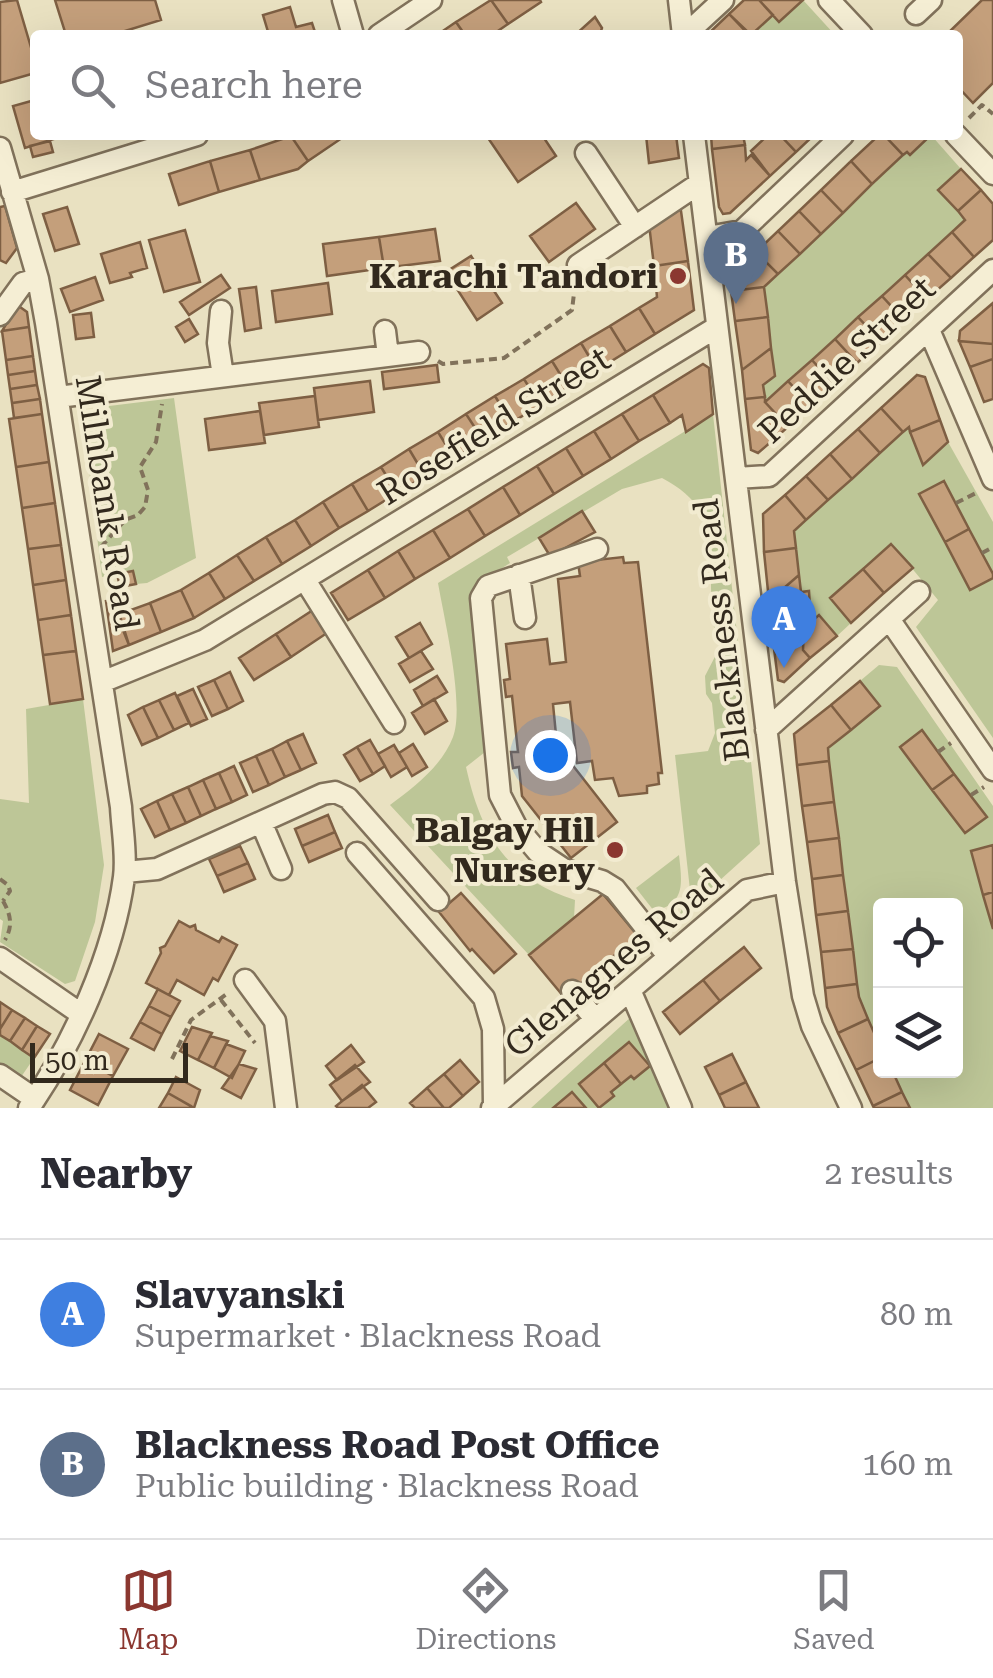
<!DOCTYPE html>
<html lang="en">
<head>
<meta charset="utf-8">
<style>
  body { margin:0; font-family:"Roboto Serif",serif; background:#f7f7f7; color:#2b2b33 }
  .controls { position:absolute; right:30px; bottom:30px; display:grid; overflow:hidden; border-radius:10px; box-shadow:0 10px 40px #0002 }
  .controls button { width:90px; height:90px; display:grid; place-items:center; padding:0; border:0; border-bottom:2px solid #e1e1e2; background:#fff; color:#2b2b33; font:50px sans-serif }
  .scale { position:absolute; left:30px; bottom:25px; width:158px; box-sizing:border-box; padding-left:10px; border:5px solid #32291d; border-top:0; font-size:28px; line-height:35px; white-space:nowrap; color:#32291d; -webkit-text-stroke:8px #f2ebd0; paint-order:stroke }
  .you { position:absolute; left:550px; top:755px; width:35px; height:35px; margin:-25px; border:8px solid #fff; border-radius:50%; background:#1a73e8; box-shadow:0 0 0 15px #1a73e833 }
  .badge { display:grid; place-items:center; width:65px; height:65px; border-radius:50%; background:#8b3730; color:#fff; font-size:32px; font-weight:700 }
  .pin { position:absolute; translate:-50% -82px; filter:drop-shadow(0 2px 5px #0008) }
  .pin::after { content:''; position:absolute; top:52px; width:35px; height:30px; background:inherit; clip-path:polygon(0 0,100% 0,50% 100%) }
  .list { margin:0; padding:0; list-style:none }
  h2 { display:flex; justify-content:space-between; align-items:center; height:130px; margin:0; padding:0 40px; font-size:42px }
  h2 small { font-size:32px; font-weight:400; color:#7c7c81 }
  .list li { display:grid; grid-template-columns:65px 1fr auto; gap:30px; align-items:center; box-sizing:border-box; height:150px; padding:0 40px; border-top:2px solid #e1e1e2 }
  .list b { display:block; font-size:38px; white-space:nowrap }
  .list p { margin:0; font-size:32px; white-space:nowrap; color:#7c7c81 }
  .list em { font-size:32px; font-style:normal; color:#7c7c81 }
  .icon { flex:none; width:55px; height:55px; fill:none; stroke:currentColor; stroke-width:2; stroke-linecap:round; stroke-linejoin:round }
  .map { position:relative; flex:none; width:993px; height:1108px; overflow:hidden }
  .search { position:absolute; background:#fff; box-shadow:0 10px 40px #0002; left:30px; right:30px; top:30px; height:110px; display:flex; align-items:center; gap:25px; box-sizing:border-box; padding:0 35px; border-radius:10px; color:#7c7c81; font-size:38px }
  .sheet { height:430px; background:#fff }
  nav { display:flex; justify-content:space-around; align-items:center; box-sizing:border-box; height:140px; border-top:2px solid #e1e1e2; background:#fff; font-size:28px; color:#7c7c81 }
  nav a { display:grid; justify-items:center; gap:5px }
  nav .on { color:#8b3730 }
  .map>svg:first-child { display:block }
  .green { fill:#bdc697 }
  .building { fill:#c49f7b; stroke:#7e5f43; stroke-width:2.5 }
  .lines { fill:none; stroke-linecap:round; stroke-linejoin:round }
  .minor-casing { stroke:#81725b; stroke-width:25 }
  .path { stroke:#81725b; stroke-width:4; stroke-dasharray:8 5; stroke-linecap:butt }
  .minor { stroke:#f5eed4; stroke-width:20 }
  .poi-dot { fill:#8b3730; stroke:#f2ebd0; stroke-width:4 }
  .labels { text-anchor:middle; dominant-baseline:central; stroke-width:8; stroke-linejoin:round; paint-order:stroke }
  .poi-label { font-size:35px; font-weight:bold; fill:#32291d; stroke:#f2ebd0; text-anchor:end }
  .street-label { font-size:35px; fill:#32291d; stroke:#f2ebd0 }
</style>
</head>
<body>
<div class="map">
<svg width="993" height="1108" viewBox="0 0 993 1108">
  <rect width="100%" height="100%" fill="#e9e1c1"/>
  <path class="green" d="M803 0 835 35H751L773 15Z
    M931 135 961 169 938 190 965 220 765 402 763 385 775 376 764 287 907 152 911 155Z
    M174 398 196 558 147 583 136 584 133 571 102 577 86 445 89 418 101 407Z
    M713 414 760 844 678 918 690 890 675 755 708 751 715 733 712 703 706 694 705 676 720 647 711 617 716 611C715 602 711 596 711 588 711 535 712 504 662 478L622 489 507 557 510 563 482 581 472 608 485 752 466 767C481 834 506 878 575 900L574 918 529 955 390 805C414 787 442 766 453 737 465 705 444 618 438 583Z
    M909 427 923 464 948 442 993 522V738L916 627 938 600 892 544 830 598 851 623 837 636 804 628 802 608 810 606 809 592H801L794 531Z
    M879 665 897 667 993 806V1108H910L892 1071 956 1070V906H880V1046L859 997 828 748 880 706 860 681Z
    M83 699 104 865 95 922 75 981 65 984 0 942 3 921 0 919V799L29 803 26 709Z
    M679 855C682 883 686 904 654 911L636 888Z
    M632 1016 673 1108H531Z
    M0 1035 34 1058 19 1080 0 1068Z"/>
  <path class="building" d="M17 0 35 61V73L0 83V2Z
    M55 0H155L161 20 112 35H66Z
    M491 0H540L541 2 508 24Z
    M491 0 508 24 492 35H465L456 22Z
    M744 0H759L773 15 751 35 729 14Z
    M759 0H803L779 22Z
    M982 0H993V83L973 103 958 87V35H946Z
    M290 7 296 27 312 23 316 35H269L263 15Z
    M729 14 749 35H707Z
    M595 17 602 28 600 34 575 35Z
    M456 22 465 35H437Z
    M35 100V135H53L54 139 25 148 13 106Z
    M340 135 342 138 308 161 291 136Z
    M486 135H542L556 156 518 182Z
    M646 135H676L679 158 649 163Z
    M711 135H743L745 145 712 149Z
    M768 135H780L796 152 770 176 751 151Z
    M780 135H814L796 152Z
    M879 135H884L903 155 872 184 851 161Z
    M884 135H931L910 155 907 152 903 155Z
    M291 136 308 161 298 169 260 180 250 150Z
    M50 141 53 152 33 157 30 146Z
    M745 145 746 160 751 155 770 176 730 213 723 214 719 207 712 149Z
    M250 150 260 180 219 192 210 161Z
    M210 161 219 192 179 205 169 174Z
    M851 161 872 184 843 213 821 190Z
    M961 169 981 190 958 211 938 190Z
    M821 190 843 213 821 234 799 211Z
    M981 190 993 204V240L974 257 952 232 965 220 958 211Z
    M576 203 595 229 549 262 530 236Z
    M5 206 17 248 6 263 0 260V207Z
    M67 207 79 244 55 251 43 214Z
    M677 208 681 211 688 261 654 266 649 224Z
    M799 211 821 234 800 254 778 231Z
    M435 229 440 261 384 268 379 237Z
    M185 230 200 282 164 292 149 240Z
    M778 231 800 254 778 274 756 252Z
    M952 232 974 257 951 278 928 254Z
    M379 237 384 268 327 276 323 244Z
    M140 242 147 268 130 273 132 277 110 283 101 254Z
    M756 252 778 274 764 287 731 291 730 275Z
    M928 254 951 278 927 299 905 275Z
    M471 256 502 303 477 320 446 272Z
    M688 261 694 310 655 334 639 308 657 297 654 266Z
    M221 275 230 288 189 315 180 302Z
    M905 275 927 299 904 320 882 296Z
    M95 277 103 300 70 312 61 289Z
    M328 283 332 314 276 322 272 291Z
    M256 287 261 328 245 331 239 289Z
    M764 287 768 317 735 321 731 291Z
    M882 296 904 320 881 342 858 317Z
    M993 303V344L959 341 960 331Z
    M20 307 27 312 29 327 2 331 15 309Z
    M639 308 655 334 626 352 610 326Z
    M91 313 94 337 76 339 73 315Z
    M768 317 771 348 742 370 735 321Z
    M858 317 881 342 857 363 835 339Z
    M189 319 198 334 185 342 176 327Z
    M610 326 626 352 597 370 581 343Z
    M29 327 33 356 6 360 2 331Z
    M835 339 857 363 834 384 812 360Z
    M959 341 993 344V359L970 367Z
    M581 343 597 370 568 387 552 361Z
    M771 348 775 376 763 385 765 397 745 399 742 370Z
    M33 356 35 371 8 375 6 360Z
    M993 359V399L984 402 970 367Z
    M812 360 834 384 811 406 788 381Z
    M552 361 568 387 540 405 524 379Z
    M703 364 709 368 713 414 686 432 682 415 670 423 653 395Z
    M437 365 439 382 384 389 382 372Z
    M35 371 37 385 10 389 8 375Z
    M917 375 925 377 940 420 910 432 909 427 903 432 881 408Z
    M524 379 540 405 511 423 495 396Z
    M370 381 374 412 318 420 314 388Z
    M788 381 811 406 788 427 765 402Z
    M37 385 40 399 12 403 10 389Z
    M653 395 670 423 639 441 622 414Z
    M315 396 319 427 264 435 259 403Z
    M495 396 511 423 483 440 466 414Z
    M765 397V402L788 427 758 453 751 450 745 399Z
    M40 399 42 414 14 418 12 403Z
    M881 408 903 432 880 453 858 429Z
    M260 411 265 443 209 450 205 419Z
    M42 414 49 462 16 467 9 419Z
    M466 414 483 440 454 458 438 432Z
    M622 414 639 441 611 459 594 431Z
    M940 420 948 442 923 465 910 432Z
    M858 429 880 453 852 479 830 454Z
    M594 431 611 459 583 476 566 448Z
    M438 432 454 458 425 476 409 449Z
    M566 448 583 476 554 494 537 466Z
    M409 449 425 476 397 493 381 467Z
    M830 454 852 479 828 500 806 476Z
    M49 462 55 503 22 508 16 467Z
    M537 466 554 494 520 515 503 487Z
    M381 467 397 493 368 511 352 484Z
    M806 476 828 500 806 520 785 495Z
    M944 481 969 529 945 542 919 494Z
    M352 484 368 511 339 528 323 502Z
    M503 487 520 515 485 536 468 509Z
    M785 495 806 520 794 531 796 548 764 552 763 514Z
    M323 502 339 528 311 546 295 520Z
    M55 503 61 545 28 549 22 508Z
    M468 509 485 536 450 558 433 530Z
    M582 511 595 532 550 556 539 538Z
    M295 520 311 546 282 564 266 537Z
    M969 529 993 574V578L970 590 945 542Z
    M433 530 450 558 415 579 398 551Z
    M266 537 282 564 254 581 237 555Z
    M891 544 913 568 884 593 863 569Z
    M61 545 66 580 33 585 28 549Z
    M796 548 799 575 769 601 764 552Z
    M398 551 415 579 385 598 368 570Z
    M237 555 254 581 225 599 209 573Z
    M623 557 624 563 638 562 662 773H658L659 784 647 786V793L619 796 613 778 595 780 592 761 577 763 570 702 553 704 557 745 566 744 567 758 617 822 571 858 522 796 519 767 513 768 511 752H518L512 696 506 697 504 680 510 679 506 644 547 639 550 664 566 662 558 579 580 576 578 562Z
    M863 569 884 593 851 623 830 598Z
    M368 570 385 598 348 620 331 593Z
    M133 571 136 584 120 587 117 574Z
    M209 573 225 599 194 618 181 590Z
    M799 575 801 592 809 591 810 607 802 608 804 622 771 625 769 601Z
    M66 580 71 615 38 620 33 585Z
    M181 590 194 618 161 632 150 603Z
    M115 600 129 645 113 651 106 601Z
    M150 603 161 632 129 645 117 615Z
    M313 610 327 633 291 657 276 634Z
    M71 615 76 651 43 655 38 620Z
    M819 615 837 636 810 658 803 650 804 628Z
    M804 622 803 650 810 658 784 682 778 680 771 625Z
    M420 623 432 644 409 658 396 637Z
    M276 634 291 657 254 680 239 658Z
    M76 651 83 699 50 704 43 655Z
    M421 651 433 669 410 682 399 664Z
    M230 672 243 701 228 709 214 680Z
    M437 676 447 692 423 706 414 690Z
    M214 680 228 709 212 716 198 687Z
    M860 681 880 706 851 730 831 705Z
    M193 689 207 719 191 726 177 696Z
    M175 693 189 723 174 730 159 700Z
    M434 699 447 721 425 734 412 713Z
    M159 700 174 730 158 738 143 707Z
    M831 705 851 730 828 748 829 761 797 765 794 734Z
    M143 707 158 738 142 745 128 715Z
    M922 730 954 774 932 790 900 747Z
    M303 734 316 763 301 770 287 741Z
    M370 740 385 766 373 774 357 747Z
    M287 741 301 770 285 777 272 749Z
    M413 744 427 767 412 776 399 753Z
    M394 745 407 767 391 777 378 754Z
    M357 747 373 774 360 781 344 755Z
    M272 749 285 777 269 785 256 756Z
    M256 756 269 785 253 792 240 763Z
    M829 761 834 802 802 806 797 765Z
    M234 766 247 795 232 802 219 773Z
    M219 773 232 802 216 809 203 780Z
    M954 774 987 817 965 833 932 790Z
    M203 780 216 809 201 816 188 787Z
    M188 787 201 816 186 823 172 794Z
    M172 794 186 823 170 830 157 801Z
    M157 801 170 830 155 837 141 809Z
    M834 802 839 838 807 842 802 806Z
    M328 815 335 832 302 846 295 829Z
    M335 832 342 848 309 862 302 846Z
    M839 838 843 875 812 879 807 842Z
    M993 845V892L983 895 971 851Z
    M240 846 248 863 217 876 209 859Z
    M248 863 255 879 224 892 217 876Z
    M843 875 848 911 816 915 812 879Z
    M993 892V929L983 895Z
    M461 893 516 954 494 973 472 949 470 951 439 912Z
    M603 894 638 936 564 997 529 955Z
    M848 911 853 949 821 952 816 915Z
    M179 921 190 927 195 925 196 930 219 942 222 937 237 945 218 981 213 978 204 995 177 980 169 995 146 983 161 953 160 948 165 946Z
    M744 947 761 968 720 1001 703 980Z
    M853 949 857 984 825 988 821 952Z
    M703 980 720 1001 680 1034 663 1012Z
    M857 984 859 997 868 1019 838 1033 827 1007 825 988Z
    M158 989 180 1001 171 1017 149 1006Z
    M0 1002 12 1010 0 1029Z
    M149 1006 171 1017 162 1034 140 1022Z
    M12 1010 25 1018 10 1041 0 1035V1029Z
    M25 1018 37 1026 22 1050 10 1041Z
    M868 1019 880 1046V1058L856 1070 838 1033Z
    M140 1022 162 1034 154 1050 131 1038Z
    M37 1026 50 1034 34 1058 22 1050Z
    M192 1027 212 1033 198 1060 180 1051Z
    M99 1034 128 1049 113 1076 85 1061Z
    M210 1036 228 1041 214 1068 198 1060Z
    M629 1042 650 1066 634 1079 631 1076 621 1084 604 1063Z
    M226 1044 245 1051 232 1078 214 1068Z
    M351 1045 364 1062 337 1080 326 1066Z
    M732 1054 746 1082 719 1095 705 1067Z
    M880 1058V1070H892L902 1092 873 1106 856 1070Z
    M460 1060 479 1082 463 1096 444 1074Z
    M85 1061 113 1076 98 1105 70 1090Z
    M604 1063 621 1084 611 1092 614 1096 599 1108 579 1084Z
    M239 1064 256 1069 241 1098 222 1088Z
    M355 1065 370 1082 342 1101 330 1085Z
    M444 1074 463 1096 449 1108H444L427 1088Z
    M176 1077 200 1090 194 1108 168 1093Z
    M746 1082 759 1108H725L719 1095Z
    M362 1085 376 1102 368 1108H338L336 1106Z
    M427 1088 444 1108H415L410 1103Z
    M572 1092 586 1108H553Z
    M902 1092 910 1108H874L873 1106Z
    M168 1093 191 1106 190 1108H159Z"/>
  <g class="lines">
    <g class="minor-casing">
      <path id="minor" d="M343 0 353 35
        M679 0 683 35
        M829 0 862 35
        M916 14 931 0
        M379 35 431 0
        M685 35 723 0
        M694 135 785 882 803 996 812 1026 851 1108
        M956 135 993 174
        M0 148 38 279 46 323 121 807C122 829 127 855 124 877 114 954 73 1044 29 1108
        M586 153 635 227
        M12 192 197 135
        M707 237 742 231 843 135
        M578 265 700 183
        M221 311 218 343 223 376
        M0 315 23 283 38 279
        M929 330 993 479
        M385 331 388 356
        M58 397 419 352
        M736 478 769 476 993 270
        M597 549 488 586 481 598 500 795 516 826 538 852 565 870 602 881 615 889 668 956
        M519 575 525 618
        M305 580 394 723
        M889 619 993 770
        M102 682 205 640 717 327
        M766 730 919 592
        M261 822 281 869
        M357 853 484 998 493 1029 494 1106
        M125 872 157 869 323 794 335 792 348 798 438 900
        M0 958 81 1014
        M245 980 275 1021 286 1108
        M630 990 681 1108
        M572 991 595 1019
        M0 1075 35 1099
        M492 1108 747 890 785 882"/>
    </g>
    <path class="path" d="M969 118 982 105 993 114
      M438 361 443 364 504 358 572 310 575 285
      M956 503 978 492
      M101 547 125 520 138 515 145 507 148 490 140 467 156 442 162 404
      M982 553 993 547
      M938 752 951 743
      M971 795 984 787
      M0 879 8 885 10 891 3 901
      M3 901C11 915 13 926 5 940
      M221 1000 255 1043
      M172 1059 191 1020 228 993"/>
    <use href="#minor" class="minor"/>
  </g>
  <g class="poi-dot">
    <circle cx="678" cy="276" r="10"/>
    <circle cx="615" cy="850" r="10"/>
  </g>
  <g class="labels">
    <g class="poi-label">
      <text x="658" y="276">Karachi Tandori</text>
      <text x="595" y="830">Balgay Hil<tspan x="595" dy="40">Nursery</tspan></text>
    </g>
    <g class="street-label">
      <text transform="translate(847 360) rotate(-43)">Peddie Street</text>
      <text transform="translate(494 426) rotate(-32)">Rosefield Street</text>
      <text transform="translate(107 503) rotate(81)">Milnbank Road</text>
      <text transform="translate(722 630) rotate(-97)">Blackness Road</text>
      <text transform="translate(614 963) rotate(-40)">Glenagnes Road</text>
    </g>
  </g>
</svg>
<div class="controls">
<button><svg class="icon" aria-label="locate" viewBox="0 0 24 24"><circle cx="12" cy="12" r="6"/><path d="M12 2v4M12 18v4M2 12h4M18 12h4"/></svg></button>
<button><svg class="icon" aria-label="layers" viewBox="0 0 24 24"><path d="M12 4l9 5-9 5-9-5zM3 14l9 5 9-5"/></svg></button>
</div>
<div class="scale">50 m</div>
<div class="you"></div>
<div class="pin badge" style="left:784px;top:668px;background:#3f7fe0">A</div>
<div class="pin badge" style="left:736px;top:304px;background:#5c6f8a">B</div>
<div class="search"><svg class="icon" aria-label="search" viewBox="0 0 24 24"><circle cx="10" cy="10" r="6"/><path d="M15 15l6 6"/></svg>Search here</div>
</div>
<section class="sheet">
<h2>Nearby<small>2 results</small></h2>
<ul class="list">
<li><span class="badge" style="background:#3f7fe0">A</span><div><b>Slavyanski</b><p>Supermarket · Blackness Road</p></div><em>80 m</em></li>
<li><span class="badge" style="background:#5c6f8a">B</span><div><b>Blackness Road Post Office</b><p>Public building · Blackness Road</p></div><em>160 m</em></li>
</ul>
</section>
<nav>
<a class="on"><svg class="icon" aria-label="map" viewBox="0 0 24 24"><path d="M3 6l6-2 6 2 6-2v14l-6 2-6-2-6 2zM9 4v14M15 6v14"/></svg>Map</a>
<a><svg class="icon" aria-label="directions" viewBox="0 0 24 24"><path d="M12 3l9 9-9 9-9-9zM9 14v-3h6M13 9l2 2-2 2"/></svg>Directions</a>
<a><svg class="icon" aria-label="saved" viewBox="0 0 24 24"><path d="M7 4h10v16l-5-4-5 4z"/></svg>Saved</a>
</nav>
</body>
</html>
